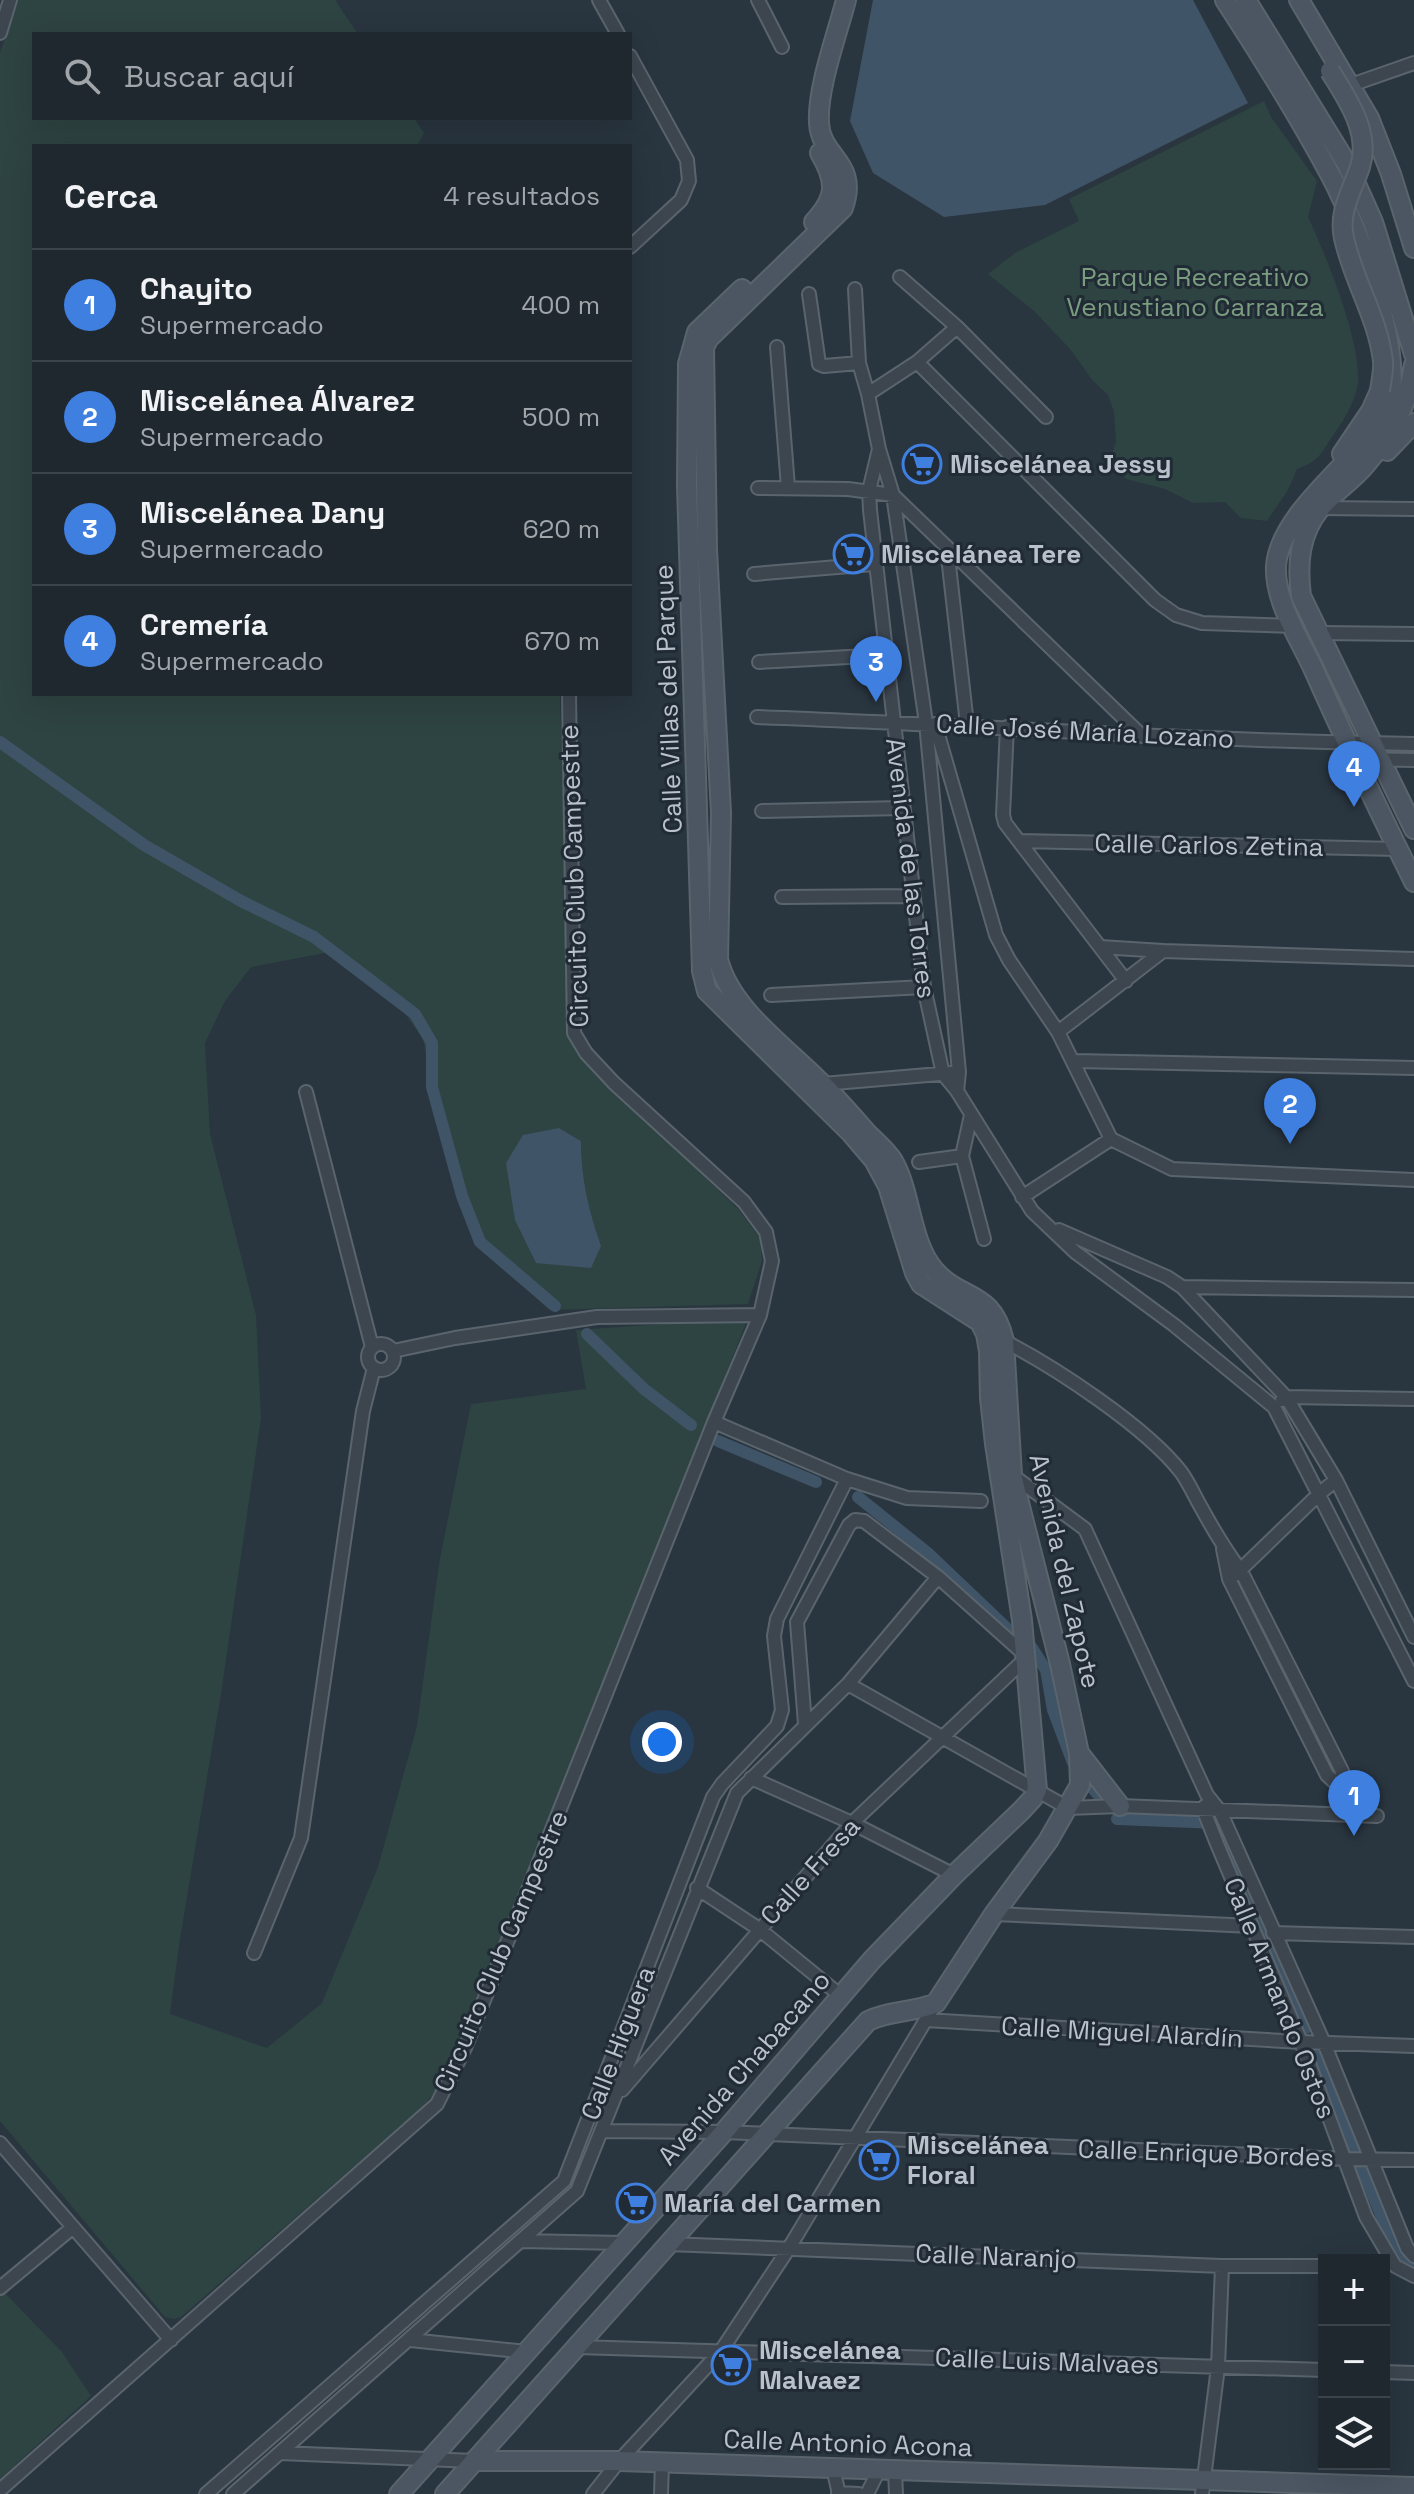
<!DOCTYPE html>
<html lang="es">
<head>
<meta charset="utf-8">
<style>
  body { margin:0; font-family:"Space Grotesk",sans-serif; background:#273037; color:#f1f3f6 }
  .controls { position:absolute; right:24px; bottom:24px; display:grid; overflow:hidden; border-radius:0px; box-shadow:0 8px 32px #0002 }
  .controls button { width:72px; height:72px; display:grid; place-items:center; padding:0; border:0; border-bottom:2px solid #3c444b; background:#1f282f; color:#f1f3f6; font:40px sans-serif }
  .you { position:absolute; left:662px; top:1742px; width:28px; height:28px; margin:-20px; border:6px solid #fff; border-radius:50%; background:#1a73e8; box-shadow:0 0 0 12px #1a73e833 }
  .badge { display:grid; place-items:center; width:52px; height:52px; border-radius:50%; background:#9ac2ee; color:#fff; font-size:26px; font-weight:700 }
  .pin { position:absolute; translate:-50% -66px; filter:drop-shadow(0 2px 4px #0008) }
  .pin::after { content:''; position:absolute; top:42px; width:28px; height:24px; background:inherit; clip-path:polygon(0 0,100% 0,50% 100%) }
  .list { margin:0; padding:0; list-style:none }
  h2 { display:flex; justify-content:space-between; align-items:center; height:104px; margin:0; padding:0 32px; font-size:34px }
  h2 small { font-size:26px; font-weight:400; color:#a1a6aa }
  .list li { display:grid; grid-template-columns:52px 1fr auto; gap:24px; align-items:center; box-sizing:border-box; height:112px; padding:0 32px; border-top:2px solid #3c444b }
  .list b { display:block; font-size:30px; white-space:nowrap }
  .list p { margin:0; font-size:26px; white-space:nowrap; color:#a1a6aa }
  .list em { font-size:26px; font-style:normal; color:#a1a6aa }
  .icon { flex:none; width:44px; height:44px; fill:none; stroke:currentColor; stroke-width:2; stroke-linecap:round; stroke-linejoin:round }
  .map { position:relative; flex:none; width:1414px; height:2494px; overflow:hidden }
  .search { position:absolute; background:#1f282f; box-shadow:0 8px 32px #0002; left:32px; top:32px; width:600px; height:88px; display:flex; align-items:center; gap:20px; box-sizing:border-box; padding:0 28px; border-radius:0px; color:#a1a6aa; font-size:30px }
  .panel { position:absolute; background:#1f282f; box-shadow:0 8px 32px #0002; left:32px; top:144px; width:600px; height:552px; border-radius:0px }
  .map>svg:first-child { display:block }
  .green { fill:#2e4442; fill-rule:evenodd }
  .water { fill:#405467 }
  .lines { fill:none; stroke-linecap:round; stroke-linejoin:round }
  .canal { stroke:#405467; stroke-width:12 }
  .street-casing { stroke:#5a646d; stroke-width:16 }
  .secondary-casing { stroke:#5a646d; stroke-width:22 }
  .street { stroke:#3d464f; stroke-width:12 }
  .secondary { stroke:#4b5662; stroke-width:18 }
  .secondary-bridge-casing { stroke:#5a646d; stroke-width:22; stroke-linecap:butt }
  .secondary-bridge { stroke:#4b5662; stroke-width:18 }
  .labels { text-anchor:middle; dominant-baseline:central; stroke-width:6; stroke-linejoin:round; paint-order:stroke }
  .park-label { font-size:26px; fill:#7a9d7f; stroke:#212b35 }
  .poi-label { font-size:26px; font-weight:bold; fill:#b9c1ca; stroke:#212b35; text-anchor:start }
  .street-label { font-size:26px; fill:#b9c1ca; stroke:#212b35 }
</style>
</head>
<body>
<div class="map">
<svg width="1414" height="2494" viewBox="0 0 1414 2494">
  <rect width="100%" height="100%" fill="#29353f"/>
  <path class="green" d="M18 0H335L358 34H34V118H414L424 133 417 146H34V694H560L570 1024 625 1101 739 1210 761 1240 762 1261 748 1304 549 1310 478 1244 452 1172 434 1099 423 1039 396 1001 325 953 251 967 225 1001 205 1043 210 1134 256 1315 261 1418 221 1694 179 1945 170 2014 267 2048 322 2003 378 1867 417 1726 439 1564 471 1404 586 1389 576 1330 737 1319 745 1321V1326L449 2066 436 2092 421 2108 181 2317 174 2319 165 2317 0 2121V53ZM559 1128 581 1141C581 1179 589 1211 601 1246Z
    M1264 101 1271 117 1317 181 1308 217C1326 255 1361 341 1358 382 1356 401 1343 422 1332 437 1319 456 1319 461 1297 469L1288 490 1267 521 1241 518 1225 502 1193 503 1165 489 1126 479 1110 460 1116 442 1114 412 1108 395 1093 381 1070 349 1034 311 988 274 1015 253 1079 221 1069 199Z
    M0 2288 62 2352 91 2396 0 2479Z"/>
  <path class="water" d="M873 0H1193L1248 103 1045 205 944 217 873 173 850 121Z
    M559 1128 581 1141C581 1179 589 1211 601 1246L591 1268 536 1263 515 1220 506 1163 523 1135Z"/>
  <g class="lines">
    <path class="canal" d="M0 742 144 845 241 901 314 937 415 1014 432 1043V1087L462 1196 480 1242 555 1306
      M1389 752H1414
      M587 1334 644 1389 691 1425
      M718 1441 816 1482
      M858 1497 929 1554 1013 1634
      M1030 1645 1046 1670 1053 1710 1073 1763
      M1089 1784 1102 1799
      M1117 1819 1218 1823 1306 2028
      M1316 2055 1390 2237 1402 2256 1414 2266"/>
    <g class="street-casing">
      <path id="street" d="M599 0 618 34
        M758 0 782 47
        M0 33 10 0
        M630 56 687 160 689 181 681 200 630 247
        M1351 85 1414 63
        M900 277 957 327 1046 417
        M855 289 859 363 868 394 879 449 893 495 926 723 959 1072 957 1091 943 1074 924 987 870 510 869 491 879 449
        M809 294 819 364 824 366 859 363
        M777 347 788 487
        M917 362 1155 600 1176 615 1202 623 1294 626
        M868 394 917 362 957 327
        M758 488 848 489 893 495 1142 736
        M1320 508 1414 509
        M947 548 967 724
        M754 574 874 564
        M1318 633 1414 634
        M759 662 885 655
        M757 717C976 725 1195 741 1414 744
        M935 724 996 935 1009 960 1058 1032 1111 1139
        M1007 727 1003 815 1005 823 1126 981
        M1353 759 1414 760
        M762 811 903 808
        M1019 841 1398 849
        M782 897 913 896
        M1100 947 1163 951 1414 959
        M771 995 924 987
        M1058 1032 1163 951
        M1075 1061 1414 1068
        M823 1084 951 1073
        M957 1091 1032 1211 1075 1252 1174 1325 1274 1407 1414 1681
        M306 1092 372 1347
        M971 1115 962 1156 984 1239
        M1111 1139 1172 1169 1414 1180
        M919 1162 962 1156
        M1022 1197 1111 1139
        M1059 1230 1167 1277 1182 1287 1286 1397 1336 1480 1414 1637
        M1182 1287 1414 1290
        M1004 1341C1055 1367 1146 1427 1181 1472 1189 1483 1195 1497 1202 1509 1214 1531 1226 1551 1241 1571L1342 1771 1340 1787
        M368 1357a13 13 0 1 1 26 0a13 13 0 1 1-26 0Z
        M393 1351 455 1338 597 1317 760 1315
        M1282 1400 1286 1397 1414 1399
        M714 1422 847 1479 907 1498 981 1501
        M1012 1475 1085 1529 1207 1795 1220 1811 1324 2043 1407 2248 1414 2256
        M1223 1549 1229 1579 1327 1775 1340 1787 1352 1815
        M1235 1575 1320 1493 1336 1480
        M848 1684 1068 1808 1120 1806 1377 1816
        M805 1724 797 1622 849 1525 855 1520 864 1521 938 1577 1023 1653
        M751 1778 852 1823 954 1875
        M1205 1806 1204 1811 1217 1844 1301 2042 1366 2217 1395 2266 1414 2276
        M697 1888 759 1929 841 1996
        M994 1914 1252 1926
        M1273 1933 1414 1937
        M254 1953 301 1838 363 1411 374 1368
        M926 2020 1301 2042 1414 2046
        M622 2090 852 1823 1024 1660
        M601 2131 724 2132 1345 2159 1414 2160
        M0 2143 171 2340
        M520 2241 623 2243
        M668 2244 1222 2266H1324
        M0 2288 72 2228
        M410 2340 528 2352
        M577 2347 1324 2370
        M1384 2372 1414 2373
        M280 2453 474 2461
        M833 2468 839 2494
        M895 2471 896 2494
        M0 2490 437 2104 465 2048 714 1422 760 1315 772 1261 766 1232 744 1202 614 1083 586 1053 574 1033 569 694
        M838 2493 859 2494
        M206 2494 564 2181 713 1797 722 1784 777 1726 782 1710 774 1636 777 1619 847 1479
        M233 2494 577 2191 737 1793 848 1684 938 1577
        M593 2494 619 2461 721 2351 789 2248 936 2003
        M661 2494 662 2463
        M867 2494 879 2470
        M1202 2494 1218 2367 1222 2266"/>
    </g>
    <g class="secondary-casing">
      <path id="secondary" d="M1225 0C1262 57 1299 116 1331 176 1358 227 1414 372 1382 422 1352 462 1279 516 1276 566 1274 600 1299 638 1313 668 1345 740 1379 811 1414 882
        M1246 0 1347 164 1373 222 1414 354
        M1299 0 1369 118 1391 174 1414 248
        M814 222C837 197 837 182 820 153
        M1414 365C1408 404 1392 434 1366 464 1353 480 1334 492 1321 507 1299 534 1297 563 1301 596L1414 829
        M1387 451 1414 423
        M1342 454 1371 411 1380 391
        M1079 1753 1120 1806
        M474 2461H619L1414 2487
        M399 2494 724 2132 872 1960 954 1875 1022 1810 1033 1798 1037 1790 1022 1620 995 1444 990 1398 989 1351 986 1334 980 1322 921 1284 915 1273 888 1186 874 1160 851 1133 707 991 702 971 687 486 688 364 697 332 742 289
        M445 2494 868 2021C890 2010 914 2013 936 2003L994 1914 1048 1841 1080 1785 1079 1753 1060 1664 1012 1475 1004 1341C992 1289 962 1302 934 1270 910 1242 911 1192 893 1161 887 1151 876 1142 868 1134 852 1116 836 1097 818 1080 784 1046 729 1007 718 959L721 813 707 550 704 347 709 338 843 208C859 161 821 159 819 123 817 88 837 35 846 0"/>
    </g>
    <use href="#street" class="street"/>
    <use href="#secondary" class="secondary"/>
    <g class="secondary-bridge-casing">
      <path id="secondary-bridge" d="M1330 71C1347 99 1371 132 1360 167 1352 191 1338 212 1344 238 1353 280 1378 318 1383 361 1384 370 1381 382 1380 391"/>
    </g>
    <use href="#secondary-bridge" class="secondary-bridge"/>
  </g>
  <defs>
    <g id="supermarket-ring" transform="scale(2)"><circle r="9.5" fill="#212b35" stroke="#3f7fe0" stroke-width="1.5"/><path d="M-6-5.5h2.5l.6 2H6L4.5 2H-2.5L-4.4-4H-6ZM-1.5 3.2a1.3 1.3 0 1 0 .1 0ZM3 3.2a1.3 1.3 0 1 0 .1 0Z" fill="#3f7fe0"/></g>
  </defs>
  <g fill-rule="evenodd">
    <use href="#supermarket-ring" x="922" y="464"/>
    <use href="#supermarket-ring" x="853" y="554"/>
    <use href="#supermarket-ring" x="879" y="2160"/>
    <use href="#supermarket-ring" x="636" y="2203"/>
    <use href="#supermarket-ring" x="731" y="2365"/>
  </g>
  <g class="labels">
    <g class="park-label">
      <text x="1195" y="277">Parque Recreativo<tspan x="1195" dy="30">Venustiano Carranza</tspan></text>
    </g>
    <g class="poi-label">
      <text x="950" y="464">Miscelánea Jessy</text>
      <text x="881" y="554">Miscelánea Tere</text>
      <text x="907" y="2145">Miscelánea<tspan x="907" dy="30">Floral</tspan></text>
      <text x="664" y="2203">María del Carmen</text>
      <text x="759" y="2350">Miscelánea<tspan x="759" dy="30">Malvaez</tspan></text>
    </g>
    <g class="street-label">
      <text transform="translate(668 699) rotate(-92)">Calle Villas del Parque</text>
      <text transform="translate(1085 731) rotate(3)">Calle José María Lozano</text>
      <text transform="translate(1209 845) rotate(1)">Calle Carlos Zetina</text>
      <text transform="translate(911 868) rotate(83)">Avenida de las Torres</text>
      <text transform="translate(574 876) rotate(-92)">Circuito Club Campestre</text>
      <text transform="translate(1065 1571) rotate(77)">Avenida del Zapote</text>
      <text transform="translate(810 1871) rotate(-48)">Calle Fresa</text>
      <text transform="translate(501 1951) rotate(-67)">Circuito Club Campestre</text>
      <text transform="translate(1280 1998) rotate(68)">Calle Armando Ostos</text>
      <text transform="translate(1122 2032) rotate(3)">Calle Miguel Alardín</text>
      <text transform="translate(618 2043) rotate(-69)">Calle Higuera</text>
      <text transform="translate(744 2068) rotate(-49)">Avenida Chabacano</text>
      <text transform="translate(1206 2153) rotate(2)">Calle Enrique Bordes</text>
      <text transform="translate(996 2256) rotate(2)">Calle Naranjo</text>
      <text transform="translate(1047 2361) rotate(2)">Calle Luis Malvaes</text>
      <text transform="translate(848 2443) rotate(2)">Calle Antonio Acona</text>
    </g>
  </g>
</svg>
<div class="controls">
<button>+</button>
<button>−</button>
<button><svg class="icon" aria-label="layers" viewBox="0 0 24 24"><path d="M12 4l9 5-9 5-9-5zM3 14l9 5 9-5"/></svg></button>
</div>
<div class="you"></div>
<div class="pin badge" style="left:1354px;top:1836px;background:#3f7fe0">1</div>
<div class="pin badge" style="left:1290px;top:1144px;background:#3f7fe0">2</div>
<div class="pin badge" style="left:876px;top:702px;background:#3f7fe0">3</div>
<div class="pin badge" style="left:1354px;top:807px;background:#3f7fe0">4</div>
<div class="search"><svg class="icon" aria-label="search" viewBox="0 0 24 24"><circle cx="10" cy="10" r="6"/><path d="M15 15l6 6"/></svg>Buscar aquí</div>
<section class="panel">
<h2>Cerca<small>4 resultados</small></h2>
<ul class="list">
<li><span class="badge" style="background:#3f7fe0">1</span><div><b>Chayito</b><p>Supermercado</p></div><em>400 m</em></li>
<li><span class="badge" style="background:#3f7fe0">2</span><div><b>Miscelánea Álvarez</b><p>Supermercado</p></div><em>500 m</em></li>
<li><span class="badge" style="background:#3f7fe0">3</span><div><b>Miscelánea Dany</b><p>Supermercado</p></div><em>620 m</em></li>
<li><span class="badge" style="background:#3f7fe0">4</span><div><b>Cremería</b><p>Supermercado</p></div><em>670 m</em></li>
</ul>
</section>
</div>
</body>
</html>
